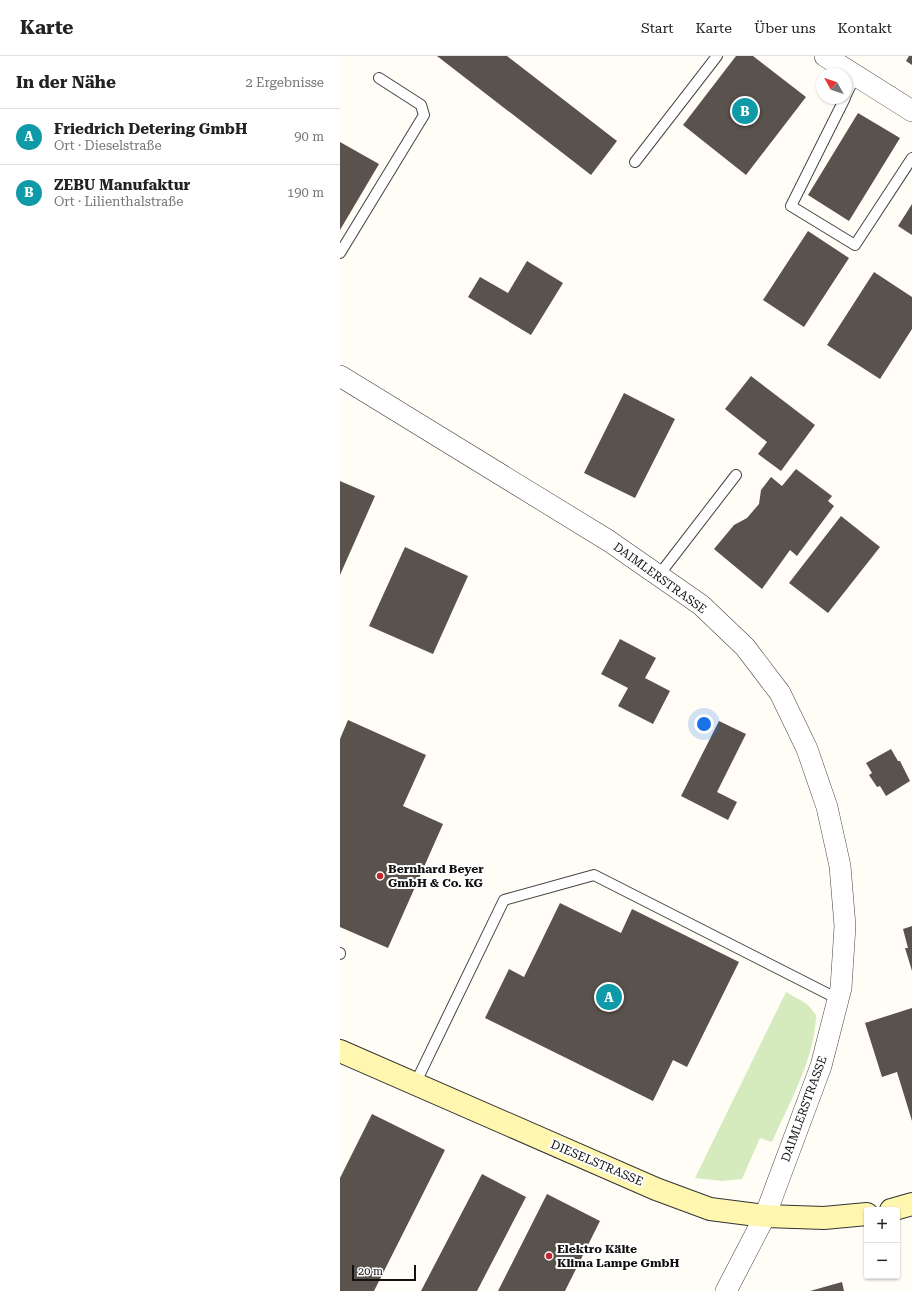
<!DOCTYPE html>
<html lang="de">
<head>
<meta charset="utf-8">
<style>
  body { margin:0; font-family:"Roboto Serif",serif; background:#f6f6f6; color:#222 }
  .controls { position:absolute; right:12px; bottom:12px; display:grid; overflow:hidden; border-radius:4px; box-shadow:0 1px 3px #0004 }
  .controls button { width:36px; height:36px; display:grid; place-items:center; padding:0; border:0; border-bottom:1px solid #e0e0e0; background:#fff; color:#222; font:20px sans-serif }
  .compass { position:absolute; left:476px; top:12px; width:36px; height:36px; border-radius:50%; background:#fff; box-shadow:0 1px 3px #0004; rotate:310deg }
  .scale { position:absolute; left:12px; bottom:10px; width:64px; box-sizing:border-box; padding-left:4px; border:2px solid #111; border-top:0; font-size:11px; line-height:14px; white-space:nowrap; color:#111; -webkit-text-stroke:3px #fff; paint-order:stroke }
  .you { position:absolute; left:364px; top:668px; width:14px; height:14px; margin:-10px; border:3px solid #fff; border-radius:50%; background:#1a73e8; box-shadow:0 0 0 6px #1a73e833 }
  .badge { display:grid; place-items:center; width:26px; height:26px; border-radius:50%; background:#c4262e; color:#fff; font-size:13px; font-weight:700 }
  .pin { position:absolute; translate:-50% -50%; border:2px solid #fff; box-shadow:0 1px 4px #0006 }
  .list { margin:0; padding:0; list-style:none }
  h2 { display:flex; justify-content:space-between; align-items:center; height:52px; margin:0; padding:0 16px; font-size:17px }
  h2 small { font-size:13px; font-weight:400; color:#767676 }
  .list li { display:grid; grid-template-columns:26px 1fr auto; gap:12px; align-items:center; box-sizing:border-box; height:56px; padding:0 16px; border-top:1px solid #e0e0e0 }
  .list b { display:block; font-size:15px; white-space:nowrap }
  .list p { margin:0; font-size:13px; white-space:nowrap; color:#767676 }
  .list em { font-size:13px; font-style:normal; color:#767676 }
  .map { position:relative; flex:none; width:572px; height:1235px; overflow:hidden }
  header { display:flex; align-items:center; gap:24px; box-sizing:border-box; height:56px; padding:0 20px; background:#fff; border-bottom:1px solid #e0e0e0 }
  header strong { font-size:19px }
  nav { display:flex; gap:22px; margin-inline-start:auto; font-size:14px }
  main { display:flex }
  aside { flex:1; background:#fff }
  .map>svg:first-child { display:block }
  .grass { fill:#d5ebbd }
  .building { fill:#5a524d }
  .lines { fill:none; stroke-linecap:round; stroke-linejoin:round }
  .lane-casing { stroke:#444; stroke-width:12 }
  .street-casing { stroke:#444; stroke-width:22 }
  .secondary-casing { stroke:#333; stroke-width:24 }
  .lane { stroke:#fff; stroke-width:10 }
  .street { stroke:#fff; stroke-width:21 }
  .secondary { stroke:#fff6b0; stroke-width:22 }
  .poi-dot { fill:#c4262e; stroke:#fff; stroke-width:1.5 }
  .labels { text-anchor:middle; dominant-baseline:central; stroke-width:4; stroke-linejoin:round; paint-order:stroke }
  .street-label { font-size:12px; fill:#111; stroke:#fff }
  .poi-label { font-size:12px; font-weight:bold; fill:#111; stroke:#fff; text-anchor:start }
</style>
</head>
<body>
<header>
<strong>Karte</strong>
<nav><a>Start</a><a>Karte</a><a>Über uns</a><a>Kontakt</a></nav>
</header>
<main>
<aside>
<h2>In der Nähe<small>2 Ergebnisse</small></h2>
<ul class="list">
<li><span class="badge" style="background:#0f9aa8">A</span><div><b>Friedrich Detering GmbH</b><p>Ort · Dieselstraße</p></div><em>90 m</em></li>
<li><span class="badge" style="background:#0f9aa8">B</span><div><b>ZEBU Manufaktur</b><p>Ort · Lilienthalstraße</p></div><em>190 m</em></li>
</ul>
</aside>
<div class="map">
<svg width="572" height="1235" viewBox="0 0 572 1235">
  <rect width="100%" height="100%" fill="#fffdf5"/>
  <path class="grass" d="M446 936 467 948 476 959C475 1003 449 1047 432 1086L420 1082 402 1123 382 1125 355 1122Z"/>
  <path class="building" d="M97 0H167L277 85 251 119Z
    M396 0H413L466 41 406 119 343 69Z
    M569 0H572V9L566 5Z
    M518 57 560 82 509 165 468 139Z
    M0 86 39 108 0 174Z
    M572 148V179L558 170Z
    M468 175 509 202 464 271 423 244Z
    M187 205 223 227 191 279 128 241 140 221 168 237Z
    M534 216 572 241V273L540 323 487 289Z
    M411 320 475 369 441 415 418 398 427 386 385 353Z
    M284 337 335 363 295 442 244 417Z
    M456 413 492 440 488 445 494 450 457 500 450 494 422 533 374 493 394 469 407 462 419 448 421 434 431 421 442 430Z
    M0 425 35 440 0 519Z
    M501 460 540 491 488 557 449 527Z
    M65 491 128 520 93 598 29 570Z
    M280 583 316 602 305 622 330 635 313 668 278 650 288 632 261 618Z
    M8 664 86 699 63 750 103 768 48 892 0 871V683Z
    M379 665 406 678 377 736 397 746 388 764 341 740Z
    M551 693 558 705H560L570 725 546 740 540 730 537 731 529 719 532 717 526 707Z
    M220 847 281 877 292 853 399 906 347 1011 333 1004 313 1045 145 962 169 913 184 921Z
    M572 870V915L565 892H568L563 873Z
    M572 952V1065L557 1016 542 1021 525 967Z
    M32 1058 105 1094 34 1235H0V1122Z
    M142 1118 186 1141 137 1235H81Z
    M207 1138 260 1165 225 1235H158Z
    M502 1226 504 1235H470Z"/>
  <g class="lines">
    <g class="lane-casing">
      <path id="lane" d="M506 39 515 20
        M505 42 451 150 515 189 572 102
        M295 106 377 0
        M0 197 84 59 81 49 39 22
        M319 519 396 419
        M0 898V897
        M75 1028 164 844 254 819 498 943"/>
    </g>
    <g class="street-casing">
      <path id="street" d="M485 0 572 55
        M0 320 269 485 361 549 405 591 440 637 467 693 487 751 500 810 505 870 501 932 481 1010 425 1160 386 1235"/>
    </g>
    <g class="secondary-casing">
      <path id="secondary" d="M0 995 316 1133 370 1153 425 1160 484 1162 527 1158
        M551 1154 572 1148"/>
    </g>
    <use href="#lane" class="lane"/>
    <use href="#street" class="street"/>
    <use href="#secondary" class="secondary"/>
  </g>
  <g class="poi-dot">
    <circle cx="40" cy="820" r="4"/>
    <circle cx="209" cy="1200" r="4"/>
  </g>
  <g class="labels">
    <g class="street-label">
      <text transform="translate(320 522) rotate(36)">DAIMLERSTRASSE</text>
      <text transform="translate(464 1053) rotate(-70)">DAIMLERSTRASSE</text>
      <text transform="translate(257 1107) rotate(23)">DIESELSTRASSE</text>
    </g>
    <g class="poi-label">
      <text x="48" y="813">Bernhard Beyer<tspan x="48" dy="14">GmbH &amp; Co. KG</tspan></text>
      <text x="217" y="1193">Elektro Kälte<tspan x="217" dy="14">Klima Lampe GmbH</tspan></text>
    </g>
  </g>
</svg>
<div class="controls">
<button>+</button>
<button>−</button>
</div>
<svg class="compass" viewBox="-18 -18 36 36"><path d="M0-13l5 13h-10z" fill="#e53935"/><path d="M0 13l5-13h-10z" fill="#767676"/></svg>
<div class="scale">20 m</div>
<div class="you"></div>
<div class="pin badge" style="left:269px;top:941px;background:#0f9aa8">A</div>
<div class="pin badge" style="left:405px;top:55px;background:#0f9aa8">B</div>
</div>
</main>
</body>
</html>
